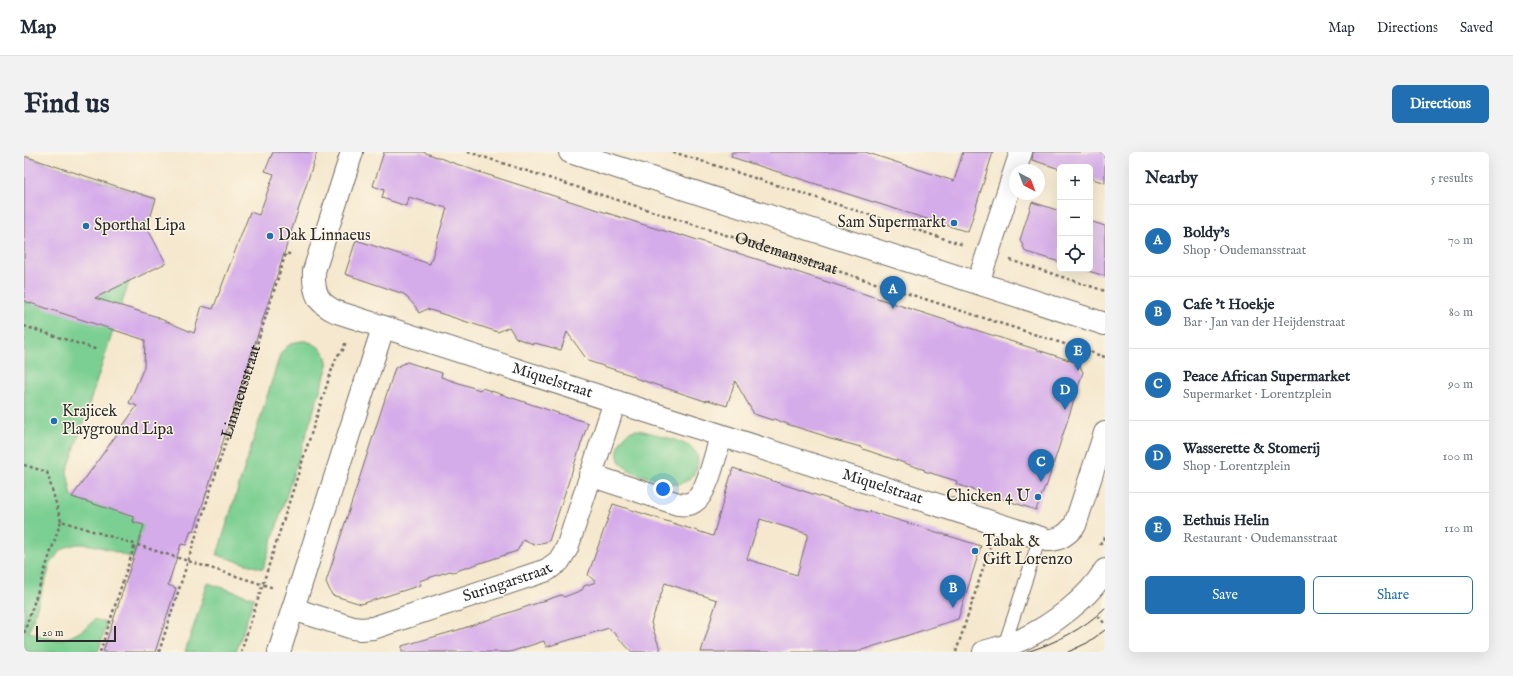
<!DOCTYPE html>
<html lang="en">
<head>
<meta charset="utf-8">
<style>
  body { margin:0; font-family:"IM FELL English",serif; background:#f2f2f3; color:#1f2937 }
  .controls { position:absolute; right:12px; top:12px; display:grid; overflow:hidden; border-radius:6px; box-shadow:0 4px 16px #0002 }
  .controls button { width:36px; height:36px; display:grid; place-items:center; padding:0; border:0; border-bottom:1px solid #e0e1e3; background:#fff; color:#1f2937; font:20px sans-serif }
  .compass { position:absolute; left:985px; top:12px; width:36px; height:36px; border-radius:50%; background:#fff; box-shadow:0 4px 16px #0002; rotate:138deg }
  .scale { position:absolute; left:12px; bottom:10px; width:80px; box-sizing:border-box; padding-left:4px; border:2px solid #2b2b2b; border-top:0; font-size:11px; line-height:14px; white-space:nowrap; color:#2b2b2b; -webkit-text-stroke:3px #fcf5e5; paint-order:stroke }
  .you { position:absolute; left:639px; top:337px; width:14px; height:14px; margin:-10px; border:3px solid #fff; border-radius:50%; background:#1a73e8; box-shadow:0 0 0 6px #1a73e833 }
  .badge { display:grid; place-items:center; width:26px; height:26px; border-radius:50%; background:#1f6fb2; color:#fff; font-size:13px; font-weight:700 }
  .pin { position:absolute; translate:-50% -33px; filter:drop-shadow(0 1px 2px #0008) }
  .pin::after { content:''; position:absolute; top:21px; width:14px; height:12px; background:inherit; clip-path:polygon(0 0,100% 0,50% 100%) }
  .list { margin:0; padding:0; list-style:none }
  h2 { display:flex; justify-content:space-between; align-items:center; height:52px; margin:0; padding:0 16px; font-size:17px }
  h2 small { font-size:13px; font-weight:400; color:#747a83 }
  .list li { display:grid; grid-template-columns:26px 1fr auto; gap:12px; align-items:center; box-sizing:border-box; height:72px; padding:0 16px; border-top:1px solid #e0e1e3 }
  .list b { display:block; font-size:15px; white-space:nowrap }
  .list p { margin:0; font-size:13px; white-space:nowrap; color:#747a83 }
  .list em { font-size:13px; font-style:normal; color:#747a83 }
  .actions { display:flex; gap:8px; padding:12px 16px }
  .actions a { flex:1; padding:9px 0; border:1px solid #1f6fb2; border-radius:6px; text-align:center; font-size:14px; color:#1f6fb2 }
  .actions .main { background:#1f6fb2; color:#fff }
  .icon { flex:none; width:22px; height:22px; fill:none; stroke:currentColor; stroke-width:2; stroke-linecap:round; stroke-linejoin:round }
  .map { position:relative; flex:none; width:1081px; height:500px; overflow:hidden; border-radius:6px }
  header { display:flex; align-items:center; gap:24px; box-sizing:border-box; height:56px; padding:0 20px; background:#fff; border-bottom:1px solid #e0e1e3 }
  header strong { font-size:19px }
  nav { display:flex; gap:22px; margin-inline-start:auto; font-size:14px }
  .intro { display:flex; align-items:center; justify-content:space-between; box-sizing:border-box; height:96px; padding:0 24px }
  h1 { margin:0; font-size:28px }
  .button { padding:10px 18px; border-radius:6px; background:#1f6fb2; color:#fff; font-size:14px; font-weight:700 }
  main { display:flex; gap:24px; padding:0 24px }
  aside { flex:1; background:#fff; border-radius:6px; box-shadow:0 4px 16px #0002 }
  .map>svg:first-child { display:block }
  .green { fill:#7bcf92; stroke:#537d5e }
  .building { fill:#d5acea; fill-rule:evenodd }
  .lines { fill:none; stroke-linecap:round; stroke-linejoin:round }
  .service-casing { stroke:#726d64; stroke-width:14 }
  .minor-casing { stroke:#726d64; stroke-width:24 }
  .tertiary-casing { stroke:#726d64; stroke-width:24 }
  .path { stroke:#726d64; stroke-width:2.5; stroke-dasharray:3 3; stroke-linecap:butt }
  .service { stroke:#fff; stroke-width:12 }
  .minor { stroke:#fff; stroke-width:22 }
  .tertiary { stroke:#fff; stroke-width:22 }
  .tram { stroke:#2b2b2b; stroke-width:1 }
  .poi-dot { fill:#1f6fb2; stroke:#fcf5e5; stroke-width:1.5 }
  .labels { text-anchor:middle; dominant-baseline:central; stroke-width:3; stroke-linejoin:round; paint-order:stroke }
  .poi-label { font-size:16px; fill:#2b2b2b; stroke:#fcf5e5; text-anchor:start }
  .street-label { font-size:16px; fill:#2b2b2b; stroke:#fcf5e5 }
</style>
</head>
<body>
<header>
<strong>Map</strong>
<nav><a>Map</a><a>Directions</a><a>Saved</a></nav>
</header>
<div class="intro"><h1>Find us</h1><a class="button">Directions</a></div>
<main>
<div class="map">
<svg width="1081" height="500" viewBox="0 0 1081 500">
  <rect width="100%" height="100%" fill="#fcf5e5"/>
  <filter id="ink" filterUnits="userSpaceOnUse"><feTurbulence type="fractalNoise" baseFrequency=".025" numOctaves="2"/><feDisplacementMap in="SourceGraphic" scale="8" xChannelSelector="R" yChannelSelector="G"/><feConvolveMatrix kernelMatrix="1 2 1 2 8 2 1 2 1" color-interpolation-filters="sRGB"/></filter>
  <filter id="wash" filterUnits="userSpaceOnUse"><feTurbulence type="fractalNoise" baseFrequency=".012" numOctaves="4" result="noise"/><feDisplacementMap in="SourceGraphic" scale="16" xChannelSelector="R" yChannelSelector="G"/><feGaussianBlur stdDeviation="0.9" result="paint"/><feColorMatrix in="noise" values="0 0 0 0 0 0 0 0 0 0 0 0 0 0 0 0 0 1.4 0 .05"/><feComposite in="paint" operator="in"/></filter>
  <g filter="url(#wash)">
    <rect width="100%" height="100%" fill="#f5e8ce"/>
    <path class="green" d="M0 4 132 47 43 320 48 345 110 364 109 370 121 372 109 406C79 397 44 376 26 414L5 480C13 482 22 486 30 487 45 489 61 478 71 467L83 471 74 500H0Z
      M281 189C295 192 305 202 303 217L239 417 193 403 256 203C262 193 269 189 281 189Z
      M611 278C620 278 663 290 669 297 683 312 665 336 646 332 639 331 632 328 626 326 610 321 588 315 595 294 598 285 603 280 611 278Z
      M184 431 230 446 212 500H161Z"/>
    <g id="blocks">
      <path class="building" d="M249 0H293L170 379 167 378 162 393 157 392 144 433 152 436 131 500H79L120 373 109 370 110 365 48 345 113 254 105 251 120 215 121 188 0 149V4L132 47 125 70 119 68 142 111 71 146 134 165V166L170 181 178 154 189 157 226 60 235 63 250 22 241 19Z
        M360 0H399L452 19 630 76 658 84V83L1054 211 1059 220 1022 335 1021 334 1012 358 932 332 933 329 900 319 901 318 839 297 837 295 803 286 801 284 766 273 750 267 748 268 730 262 711 229 703 254 684 248 681 249 611 226 610 224 564 209 543 180 537 198 511 191 509 192 492 186 485 175 474 180 403 157 395 161 391 154 380 142 321 122 332 88 406 112 423 56 384 45 382 54 358 46 360 38 349 34Z
        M708 0H841L930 29 939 0H969L944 80 707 5Z
        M1009 0H1081V31L1066 26V15H1036V17L1008 8Z
        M1008 50 1036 59V110L1002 100 996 88Z
        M1066 69 1081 74V124L1058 117H1066Z
        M383 210 418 221 417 225 456 238 458 236 564 271 525 389 510 393 499 388 493 399 429 420 426 419 395 429 397 433 337 452 308 443 302 430 371 216Z
        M709 316 844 360 845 359 957 394 934 467 832 500H677L693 448 641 431 627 471 637 500H608L585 476 522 495 520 489 486 500H378V494L434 478 537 443 540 445 558 438 560 434 572 430 564 423 589 352 689 384ZM736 367 784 382 773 423 723 407Z"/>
    </g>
  </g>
  <g filter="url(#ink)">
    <use href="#blocks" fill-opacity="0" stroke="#726d64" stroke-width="1"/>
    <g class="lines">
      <g class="service-casing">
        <path id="service" d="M980 494 1016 385"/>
      </g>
      <g class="minor-casing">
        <g id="minor">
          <path id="s3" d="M328 0 290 119C289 141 294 152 313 160L1023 388C1035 389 1043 383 1051 373L1081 281"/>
          <path d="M546 0 1081 172"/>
          <path d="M954 131 997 0"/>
          <path d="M566 323 654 352C660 353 667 353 672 348 683 340 693 298 697 284"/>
          <path id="s4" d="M269 457 329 476 337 477 349 476 523 418 535 409 543 396 591 249"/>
          <path d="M255 500 359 176"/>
        </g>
      </g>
      <g class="tertiary-casing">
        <path id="tertiary" d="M960 500C973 496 987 493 999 487 1028 473 1065 446 1081 418"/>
      </g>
      <g class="path">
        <path id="s1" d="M444 0 1081 205"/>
        <path d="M649 0 940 93"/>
        <path d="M986 108 1081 139"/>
        <path d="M0 174 74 198"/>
        <path d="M0 313 23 320 37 369"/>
        <path d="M1076 393 1081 384"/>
        <path d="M1074 464 1081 472"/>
        <path d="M0 481 37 369 250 436"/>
        <path d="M76 500 111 392"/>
        <path id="s2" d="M135 500 262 101 269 103"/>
        <path d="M217 500 307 220 313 204 319 198 322 189"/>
        <path d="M932 500 966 395"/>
      </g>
      <use href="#service" class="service"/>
      <use href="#minor" class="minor"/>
      <use href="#tertiary" class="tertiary"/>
      <path class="tram" d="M1003 500C1033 490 1058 478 1081 456
        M1044 500 1063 491 1081 478"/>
    </g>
  </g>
  <g class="poi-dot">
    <circle cx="930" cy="71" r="4"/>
    <circle cx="62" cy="74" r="4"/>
    <circle cx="246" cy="84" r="4"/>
    <circle cx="30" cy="269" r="4"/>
    <circle cx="1014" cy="345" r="4"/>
    <circle cx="951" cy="399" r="4"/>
  </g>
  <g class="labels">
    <g class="poi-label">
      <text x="922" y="71" text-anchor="end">Sam Supermarkt</text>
      <text x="70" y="74">Sporthal Lipa</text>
      <text x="254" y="84">Dak Linnaeus</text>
      <text x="38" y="260">Krajicek<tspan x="38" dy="18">Playground Lipa</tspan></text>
      <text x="1006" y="345" text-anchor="end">Chicken 4 U</text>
      <text x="959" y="390">Tabak &amp;<tspan x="959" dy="18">Gift Lorenzo</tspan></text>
    </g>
    <g class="street-label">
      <text stroke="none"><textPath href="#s1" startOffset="334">Oudemansstraat</textPath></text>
      <text stroke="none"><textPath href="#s3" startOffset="402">Miquelstraat</textPath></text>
      <text stroke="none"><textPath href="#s2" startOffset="273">Linnaeusstraat</textPath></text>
      <text stroke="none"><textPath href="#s3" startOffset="749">Miquelstraat</textPath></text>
      <text stroke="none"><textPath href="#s4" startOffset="225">Suringarstraat</textPath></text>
    </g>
  </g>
</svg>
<div class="controls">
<button>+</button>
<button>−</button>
<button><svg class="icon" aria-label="locate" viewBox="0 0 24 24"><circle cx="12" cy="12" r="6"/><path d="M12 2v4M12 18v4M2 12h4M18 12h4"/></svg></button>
</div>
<svg class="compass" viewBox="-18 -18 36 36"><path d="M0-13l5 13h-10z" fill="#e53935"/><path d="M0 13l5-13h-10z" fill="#747a83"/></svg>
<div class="scale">20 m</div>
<div class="you"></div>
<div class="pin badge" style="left:869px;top:157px">A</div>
<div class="pin badge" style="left:929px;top:456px">B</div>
<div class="pin badge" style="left:1017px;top:330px">C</div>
<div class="pin badge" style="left:1041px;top:258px">D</div>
<div class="pin badge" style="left:1054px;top:219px">E</div>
</div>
<aside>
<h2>Nearby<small>5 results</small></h2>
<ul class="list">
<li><span class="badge">A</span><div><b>Boldy's</b><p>Shop · Oudemansstraat</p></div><em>70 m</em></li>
<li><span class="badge">B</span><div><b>Cafe 't Hoekje</b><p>Bar · Jan van der Heijdenstraat</p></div><em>80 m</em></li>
<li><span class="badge">C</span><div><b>Peace African Supermarket</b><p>Supermarket · Lorentzplein</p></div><em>90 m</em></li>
<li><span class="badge">D</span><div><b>Wasserette &amp; Stomerij</b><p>Shop · Lorentzplein</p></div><em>100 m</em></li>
<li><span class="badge">E</span><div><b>Eethuis Helin</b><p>Restaurant · Oudemansstraat</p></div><em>110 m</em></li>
</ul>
<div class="actions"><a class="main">Save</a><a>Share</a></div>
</aside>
</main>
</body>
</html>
